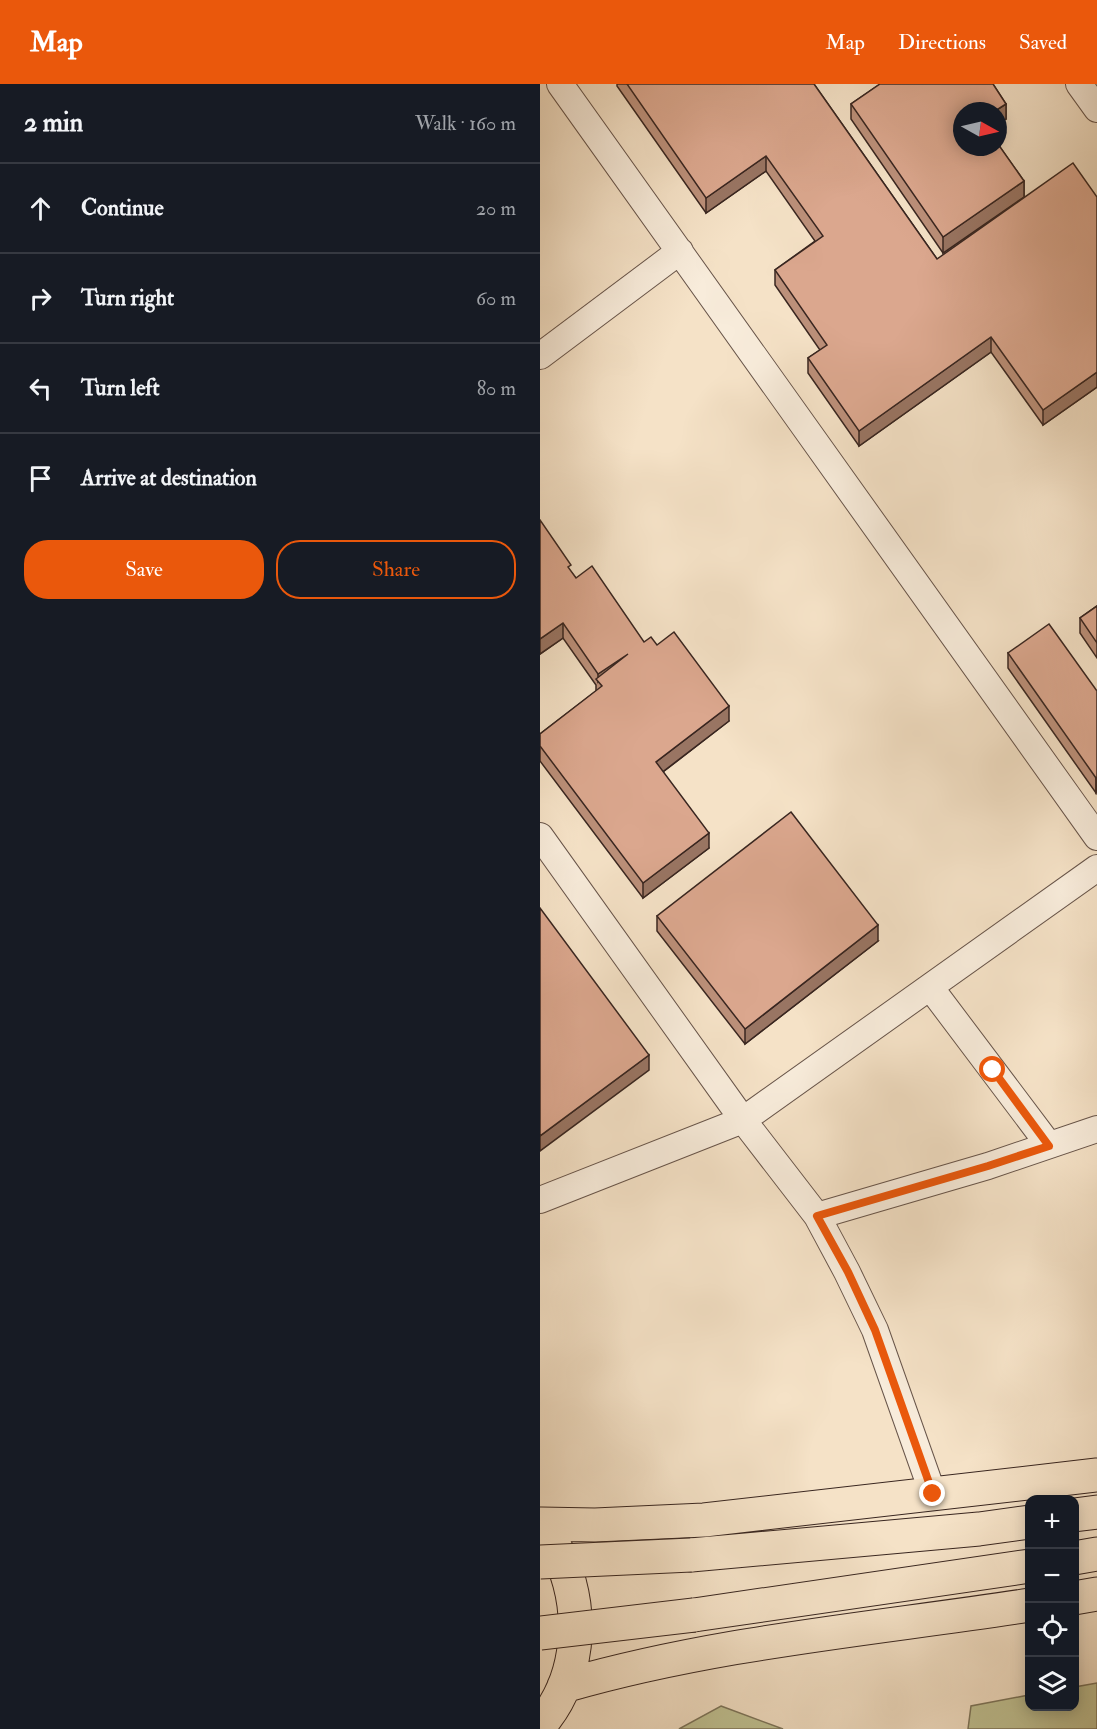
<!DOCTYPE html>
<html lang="en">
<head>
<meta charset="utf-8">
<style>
  body { margin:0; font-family:"IM FELL Double Pica",serif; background:#20242c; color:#f1f3f6 }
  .controls { position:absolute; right:18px; bottom:18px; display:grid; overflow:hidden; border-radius:12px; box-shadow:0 3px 15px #0003 }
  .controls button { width:54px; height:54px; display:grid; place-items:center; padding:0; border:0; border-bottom:2px solid #363941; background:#171b24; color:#f1f3f6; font:30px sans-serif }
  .compass { position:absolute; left:413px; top:18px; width:54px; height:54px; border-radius:50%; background:#171b24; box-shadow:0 3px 15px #0003; rotate:98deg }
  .stop { position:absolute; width:18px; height:18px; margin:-14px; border:4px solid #ea580c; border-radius:50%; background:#fff }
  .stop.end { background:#ea580c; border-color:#fff; box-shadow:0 2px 6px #0008 }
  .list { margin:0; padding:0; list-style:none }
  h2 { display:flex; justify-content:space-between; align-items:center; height:78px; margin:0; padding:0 24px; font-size:26px }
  h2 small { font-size:20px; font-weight:400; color:#9ea1a6 }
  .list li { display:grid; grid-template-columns:39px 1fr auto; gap:18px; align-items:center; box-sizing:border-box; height:90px; padding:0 24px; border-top:2px solid #363941 }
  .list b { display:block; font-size:22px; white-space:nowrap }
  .list em { font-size:20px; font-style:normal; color:#9ea1a6 }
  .actions { display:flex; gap:12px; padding:18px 24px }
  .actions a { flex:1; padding:14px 0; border:2px solid #ea580c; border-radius:24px; text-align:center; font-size:21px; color:#ea580c }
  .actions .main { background:#ea580c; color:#fff }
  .icon { flex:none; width:33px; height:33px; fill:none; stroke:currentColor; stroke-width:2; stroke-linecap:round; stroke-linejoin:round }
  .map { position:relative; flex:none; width:557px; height:1645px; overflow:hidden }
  header { display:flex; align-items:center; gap:36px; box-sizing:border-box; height:84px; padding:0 30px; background:#ea580c; color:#fff }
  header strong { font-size:28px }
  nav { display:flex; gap:33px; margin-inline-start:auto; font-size:21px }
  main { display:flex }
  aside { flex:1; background:#171b24 }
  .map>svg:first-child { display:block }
  .green { fill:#c0c293; stroke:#7c745a; stroke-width:1.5 }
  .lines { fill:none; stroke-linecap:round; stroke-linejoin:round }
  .minor-casing { stroke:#68554a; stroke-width:28 }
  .highway-casing { stroke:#392620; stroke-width:35 }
  .minor { stroke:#f8ecdb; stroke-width:26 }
  .highway { stroke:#f5e2c7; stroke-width:33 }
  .highway-bridge-casing { stroke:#392620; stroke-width:35; stroke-linecap:butt }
  .highway-bridge { stroke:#f5e2c7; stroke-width:33 }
  .wall { fill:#bc907a; stroke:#392620; stroke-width:1.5 }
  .shaded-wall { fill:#997563; stroke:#392620; stroke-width:1.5 }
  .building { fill:#dba78e; stroke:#392620; stroke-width:1.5 }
  .route { stroke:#ea580c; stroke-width:8 }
</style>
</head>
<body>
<header>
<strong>Map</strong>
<nav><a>Map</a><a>Directions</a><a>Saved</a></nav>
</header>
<main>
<aside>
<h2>2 min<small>Walk · 160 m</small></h2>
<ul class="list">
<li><svg class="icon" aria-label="ahead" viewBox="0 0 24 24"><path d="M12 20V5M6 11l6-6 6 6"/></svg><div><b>Continue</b></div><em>20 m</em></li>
<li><svg class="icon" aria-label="right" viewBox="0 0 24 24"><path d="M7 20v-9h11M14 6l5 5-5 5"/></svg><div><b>Turn right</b></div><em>60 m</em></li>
<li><svg class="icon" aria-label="left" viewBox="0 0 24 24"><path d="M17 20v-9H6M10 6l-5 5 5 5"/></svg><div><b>Turn left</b></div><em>80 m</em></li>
<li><svg class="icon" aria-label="arrive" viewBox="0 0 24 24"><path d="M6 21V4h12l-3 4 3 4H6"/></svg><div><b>Arrive at destination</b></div></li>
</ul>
<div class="actions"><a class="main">Save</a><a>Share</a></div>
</aside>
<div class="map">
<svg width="557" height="1645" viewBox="0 0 557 1645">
  <rect width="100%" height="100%" fill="#f5e2c7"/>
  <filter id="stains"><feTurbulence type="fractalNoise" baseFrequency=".00333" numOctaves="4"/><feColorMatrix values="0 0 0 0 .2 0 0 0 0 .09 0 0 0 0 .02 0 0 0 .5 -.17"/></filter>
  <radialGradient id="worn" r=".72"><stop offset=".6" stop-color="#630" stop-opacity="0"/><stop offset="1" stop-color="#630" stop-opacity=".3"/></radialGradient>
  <path class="green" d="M557 1599V1645H428L431 1622 489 1611 490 1622H534L535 1603Z
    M181 1622 243 1645H139Z"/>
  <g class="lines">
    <g class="minor-casing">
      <path id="minor" d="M20 0 557 753
        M539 0 557 25
        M0 272 140 167
        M0 752 203 1036 277 1132 307 1188 335 1246 393 1410
        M390 903 509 1061
        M0 1116 203 1036 557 784
        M277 1132 448 1082 557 1045"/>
    </g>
    <g class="highway-casing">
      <path id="highway" d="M534 1431 557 1428
        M1 1440 55 1441 164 1436 557 1391
        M151 1471 439 1445 490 1438
        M534 1474 557 1470
        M534 1514 557 1510
        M154 1531 490 1482
        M24 1602C176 1558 334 1545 490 1521
        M0 1641C45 1590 46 1509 9 1453"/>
    </g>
    <use href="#minor" class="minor"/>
    <use href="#highway" class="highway"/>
    <g class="highway-bridge-casing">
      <path id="highway-bridge" d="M0 1478 151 1471
        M0 1549 154 1531"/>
    </g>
    <use href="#highway-bridge" class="highway-bridge"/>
  </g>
  <path class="wall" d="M77 0H274L397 175 557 113V303L503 341 451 268 319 362 268 289V274L280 266 235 201V186L275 157 226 87 166 129 77 2Z
    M340 0H453L466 20V35L458 40V27H422V63H458V60L484 97V113L403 169 311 35V20Z
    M31 488 36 494 104 558 117 561 189 637 123 688 169 764 103 814 0 677V650L56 607V601L23 554 0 570Z
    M557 522V574L540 549V534Z
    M468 569 557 607 556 709 468 584Z
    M117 832 338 857 205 960 117 847Z"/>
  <path class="shaded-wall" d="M466 20V35L458 40V27H455Z
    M226 72V87L166 129V114Z
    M484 97V113L403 169V153Z
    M451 253V268L319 362V347Z
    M557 288V303L503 341V326Z
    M23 539V554L0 570V555Z
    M88 570 58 598V590Z
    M189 622V637L116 693V678Z
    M557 693V708L556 709V694Z
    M169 749V764L103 814V799Z
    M338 841V857L205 960V945Z
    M109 971V986L0 1067V1052Z"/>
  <path class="building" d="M87 0H274L397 175 533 79 557 113V288L503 326 451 253 319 347 268 274 287 261 235 186 283 152 226 72 166 114Z
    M340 0H453L466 20 455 27H422V63H458V60L484 97 403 153 311 20Z
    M0 436 31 481 28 483 36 494 52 482 104 558 111 553 117 561 134 548 189 622 116 678 169 749 103 799 0 662V650L62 602 56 595 88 570 58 590 23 539 0 555Z
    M557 522V559L540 534Z
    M509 540 557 607V693L556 694 468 569Z
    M251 728 338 841 205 945 117 832Z
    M0 824 109 971 0 1052Z"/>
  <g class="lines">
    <path class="route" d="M393 1410 335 1246 308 1188 277 1132 448 1082 509 1062 453 986"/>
  </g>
  <rect width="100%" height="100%" filter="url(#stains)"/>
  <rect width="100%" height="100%" fill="url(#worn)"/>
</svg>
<div class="controls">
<button>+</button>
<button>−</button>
<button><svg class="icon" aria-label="locate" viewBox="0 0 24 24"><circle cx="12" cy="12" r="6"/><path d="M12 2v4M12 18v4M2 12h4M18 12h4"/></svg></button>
<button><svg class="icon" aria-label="layers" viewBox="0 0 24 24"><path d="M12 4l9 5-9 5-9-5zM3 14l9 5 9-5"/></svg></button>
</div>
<svg class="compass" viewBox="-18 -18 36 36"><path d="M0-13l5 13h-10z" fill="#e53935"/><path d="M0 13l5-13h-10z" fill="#9ea1a6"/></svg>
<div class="stop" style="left:453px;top:986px"></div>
<div class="stop end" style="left:393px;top:1410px"></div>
</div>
</main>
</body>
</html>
